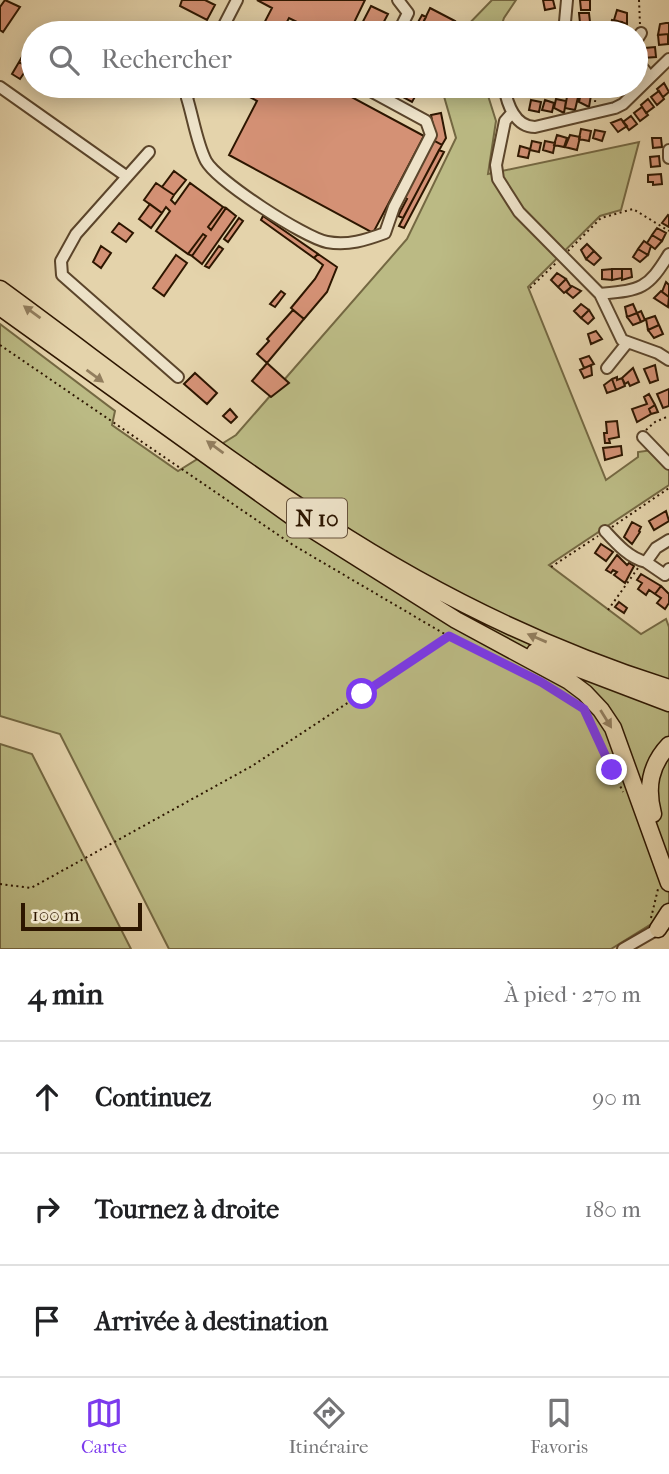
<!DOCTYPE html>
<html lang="fr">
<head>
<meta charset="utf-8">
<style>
  body { margin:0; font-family:"IM FELL French Canon",serif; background:#f2f2f2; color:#202124 }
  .scale { position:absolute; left:21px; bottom:18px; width:121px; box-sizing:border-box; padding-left:7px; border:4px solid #2d1600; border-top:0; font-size:19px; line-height:24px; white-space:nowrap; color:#2d1600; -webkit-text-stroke:5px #ede2c8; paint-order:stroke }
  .stop { position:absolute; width:21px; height:21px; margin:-16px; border:5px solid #7c3aed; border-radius:50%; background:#fff }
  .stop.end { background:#7c3aed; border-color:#fff; box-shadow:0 2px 7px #0008 }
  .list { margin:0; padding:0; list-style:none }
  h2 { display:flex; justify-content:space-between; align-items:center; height:91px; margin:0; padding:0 28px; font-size:30px }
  h2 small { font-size:23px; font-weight:400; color:#757577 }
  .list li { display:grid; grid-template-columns:46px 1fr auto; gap:21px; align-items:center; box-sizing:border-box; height:112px; padding:0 28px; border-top:2px solid #e0e0e0 }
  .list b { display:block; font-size:26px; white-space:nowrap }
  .list em { font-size:23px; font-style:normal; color:#757577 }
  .icon { flex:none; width:38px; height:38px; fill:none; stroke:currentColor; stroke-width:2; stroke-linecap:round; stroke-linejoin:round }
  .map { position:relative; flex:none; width:669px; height:949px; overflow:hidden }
  .search { position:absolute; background:#fff; box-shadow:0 4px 18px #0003; left:21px; right:21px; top:21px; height:77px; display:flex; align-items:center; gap:18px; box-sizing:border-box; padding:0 24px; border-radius:38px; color:#757577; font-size:26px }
  .sheet { height:427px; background:#fff }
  nav { display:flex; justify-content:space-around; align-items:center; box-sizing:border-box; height:98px; border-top:2px solid #e0e0e0; background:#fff; font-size:19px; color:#757577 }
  nav a { display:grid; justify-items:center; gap:4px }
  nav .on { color:#7c3aed }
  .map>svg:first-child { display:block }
  .green { fill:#bbba84; stroke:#746842; stroke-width:2 }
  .building { fill:#d49175; stroke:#2d1600; stroke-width:2 }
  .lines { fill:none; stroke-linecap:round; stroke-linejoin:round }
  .minor-casing { stroke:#5b452b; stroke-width:14 }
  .highway-casing { stroke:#2d1600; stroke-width:19 }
  .path { stroke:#2d1600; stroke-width:2; stroke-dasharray:2 3.5; stroke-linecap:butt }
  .minor { stroke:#ede2c8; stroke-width:10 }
  .highway { stroke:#e4d3ab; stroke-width:16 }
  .oneway { fill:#927e5e }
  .route { stroke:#7c3aed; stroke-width:9 }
  .labels { text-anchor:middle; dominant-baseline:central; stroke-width:5; stroke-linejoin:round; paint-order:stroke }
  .shield { fill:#ede2c8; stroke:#67533c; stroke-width:2 }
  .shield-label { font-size:23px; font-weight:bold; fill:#2d1600 }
</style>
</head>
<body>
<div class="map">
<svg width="669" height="949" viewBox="0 0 669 949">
  <rect width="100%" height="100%" fill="#e4d3ab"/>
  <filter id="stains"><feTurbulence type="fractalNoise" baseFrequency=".00286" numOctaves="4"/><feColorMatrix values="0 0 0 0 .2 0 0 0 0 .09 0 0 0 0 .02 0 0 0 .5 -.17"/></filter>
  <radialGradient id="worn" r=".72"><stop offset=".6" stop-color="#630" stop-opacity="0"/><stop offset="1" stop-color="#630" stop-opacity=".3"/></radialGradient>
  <path class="green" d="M492 0H516L504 18 499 33H460Z
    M441 86H485L496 121 488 174 639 142 621 210 600 216 528 287 606 480 638 457V452L652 450 669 468V485L549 565 641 634 666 619 669 627V913L611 949H169L60 734 0 716V324L115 411 112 425 178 471 236 435 407 239 456 138Z
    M0 744 32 754 131 949H0Z"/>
  <path class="building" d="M5 0 20 7 3 32 0 30V7Z
    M182 0H205L215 5 207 20 180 6Z
    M257 0H365L349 33H291L297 22 289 18 281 33H259L272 8Z
    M543 0H553L555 8 545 10Z
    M580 0H590V10H581Z
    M371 6 388 14 378 33H357Z
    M430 8 455 21 449 33H418Z
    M617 10 627 13V24L614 20Z
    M579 13H589L590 22 580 23Z
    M422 15 426 17 418 33H412Z
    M612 20 622 22 619 32 610 29Z
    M588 22V33H578V23Z
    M666 23H669V34L658 35 660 24Z
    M528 27 537 29 536 33H527Z
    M668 34V44L659 45 658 35Z
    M655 47 656 57 643 58 645 48Z
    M27 49 33 53 31 60 23 55Z
    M23 55 31 60 28 67 19 62Z
    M19 62 28 67 20 79 12 74Z
    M664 83 669 92 663 97 657 89Z
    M232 86H250L246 95 231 87Z
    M250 86H359L354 94 344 89 342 92 424 136 373 233 229 155 257 101 246 95Z
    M390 86H421L412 102 388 89Z
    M607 86H617V96L607 93Z
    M568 91 579 93 575 110 565 108Z
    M659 91 664 99 657 105 651 97Z
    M581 93 591 95 589 107 579 102Z
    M556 99 566 101 564 113 554 108Z
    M648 99 654 107 646 113 641 105Z
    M531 100 541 102 539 112 529 110Z
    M545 100 554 103 552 112 542 110Z
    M642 107 648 115 640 121 634 113Z
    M441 113 446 138 442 145 433 140 435 136 431 115Z
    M631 116 637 124 629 130 623 122Z
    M621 119 627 126 618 132 611 123Z
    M581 129 591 131 589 141 579 139Z
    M595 130 605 132 602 141 593 138Z
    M557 135 567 138 564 147 554 145Z
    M570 135 580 137 577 150 565 147Z
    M652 138H661L662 147 653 148Z
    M433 140 442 145 403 218 398 216 407 199 403 197Z
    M532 141 541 143 539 152 530 150Z
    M545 141 555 143 553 153 543 150Z
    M520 146 530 149 528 158 518 156Z
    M439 150 444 152 404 228 399 226Z
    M659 156 660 166 651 167 650 157Z
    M174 171 186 180 174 195 162 187Z
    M661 174 662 184 653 185V182H648V175Z
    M156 183 174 195 171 200 175 204 190 183 223 207 208 227 211 230 226 208 236 216 202 264 192 256 206 236 203 234 188 254 156 231 170 211 166 207 162 213 144 200Z
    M150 204 162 213 151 228 139 219Z
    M223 207 226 208 211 230 208 227Z
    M668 215 669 216V227L662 223Z
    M263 216 318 254 314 258 261 220Z
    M239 218 243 221 228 242 224 239Z
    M119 223 133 233 126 242 112 232Z
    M657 228 666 233 662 241 652 235Z
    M203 234 206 236 192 256 188 254Z
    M652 235 662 241 655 249 647 243Z
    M644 241 651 246 648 255 638 249Z
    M587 244 594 251 586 259 581 250Z
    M101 246 111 253 101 268 93 262Z
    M219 246 223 249 209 268 205 266Z
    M638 249 648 255 640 262 633 257Z
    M594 251 601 258 594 265 586 259Z
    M318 254 337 267 327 292 304 319 291 308 315 279 323 265 314 258Z
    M176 255 187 263 164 296 153 288Z
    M612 269H622V278L612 280Z
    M612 269V280L602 279V270Z
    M622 269H631L632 277 622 280Z
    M557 273 566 279 558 287 551 280Z
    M566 279 571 287 564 293 558 287Z
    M666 282 669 285V297L662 292Z
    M572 286 581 291 573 298 566 292Z
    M281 291 285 294 275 307 270 304Z
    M661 291 669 297 668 307 654 298Z
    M581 304 589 310 581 318 574 311Z
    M633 304 637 313 627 317 625 307Z
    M293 310 304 319 267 363 257 354 269 341 267 339Z
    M589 310 594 318 588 324 581 318Z
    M641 311 645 320 641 322 637 313Z
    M637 313 641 322 633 325 627 317Z
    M655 316 659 325 648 330 646 319Z
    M659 325 663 334 654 338 648 330Z
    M596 331 602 339 591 344 588 334Z
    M589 356 594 364 584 368 580 359Z
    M267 363 289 383 271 397 252 381Z
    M591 365 592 375 584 378 580 370Z
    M655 365 658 380 650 383 644 369Z
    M633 368 639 382 630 386 628 382 625 384 622 378Z
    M195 373 217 393 207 404 184 384Z
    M617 377V380L622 378 625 386 616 390 612 379Z
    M612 379 616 390 607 393 604 385Z
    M669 389V406L663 408 657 394Z
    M649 394 655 405 649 409 651 414 637 422 632 409 647 404 644 397Z
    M655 405 658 412 651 414 649 409Z
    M230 409 237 417 231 423 223 416Z
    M617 421 619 437 609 439 610 443H605L604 433H607L606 422Z
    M621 446 622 455 605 460 603 448Z
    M666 511 669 521 654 530 649 521Z
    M632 522 641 527 639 531 640 532 632 544 624 537Z
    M601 544 613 552 606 561 595 553Z
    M617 555 627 565 629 563 634 566 625 583 614 575 617 572 613 570 611 573 606 570Z
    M641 574 661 586 655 594 649 590 646 595 638 589 642 583 637 580Z
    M661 586 669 594V603L665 609 657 603 661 598 655 594Z
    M619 602 627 608 624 613 615 607Z"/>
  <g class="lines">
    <g class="minor-casing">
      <path id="minor" d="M220 33 237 0
        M398 33 408 13 398 0
        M564 33 567 0
        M636 41 641 33
        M636 60 650 77
        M193 86 187 98C193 117 197 144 206 161 217 181 305 238 327 242 348 246 366 240 385 233L394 207 431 135 426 121 369 90 371 86
        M504 86C507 104 515 127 535 127L615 108 623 104 669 59
        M0 87 126 176
        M512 113 505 121 496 165 498 179 519 212 600 294C641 290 647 290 669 254
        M669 150V158
        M149 152 76 234 61 261 62 275 178 377
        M600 294 622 340 658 353 669 360
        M607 368 627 343
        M643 437 669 464
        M605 531C616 543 629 558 646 562
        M669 540 656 548 646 562 665 575 669 569
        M623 949 663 926"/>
    </g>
    <g class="highway-casing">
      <path id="highway" d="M0 289C108 368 214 452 326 524 432 593 549 650 669 688
        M0 307 294 518 456 620 569 681 585 693 601 710 613 728 669 883
        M535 652 669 703
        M653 814C646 787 650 765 669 745
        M658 929 669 912"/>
    </g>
    <path class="path" d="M639 0 640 25
      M595 102 597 86
      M568 251 601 218 633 209 669 231
      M530 288 557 262
      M0 345 293 545 448 636
      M646 430 655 422 669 416
      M612 527 669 488
      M551 567 598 536
      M608 610 638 568
      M585 712 623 792
      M0 884 31 888 252 766 449 636 541 682 579 706
      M651 918 658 889"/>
    <use href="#minor" class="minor"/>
    <use href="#highway" class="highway"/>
  </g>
  <defs><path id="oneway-solid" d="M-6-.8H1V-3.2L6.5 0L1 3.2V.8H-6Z" transform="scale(1.75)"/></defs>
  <g class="oneway">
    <use href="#oneway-solid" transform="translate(32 312) rotate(-144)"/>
    <use href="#oneway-solid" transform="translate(95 376) rotate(36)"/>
    <use href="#oneway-solid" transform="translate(215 447) rotate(-144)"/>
    <use href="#oneway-solid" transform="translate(537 638) rotate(-157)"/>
    <use href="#oneway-solid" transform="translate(606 719) rotate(58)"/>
  </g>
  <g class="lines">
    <path class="route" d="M362 694 449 636 541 682 584 709 612 770"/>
  </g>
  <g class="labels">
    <rect class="shield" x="287" y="498.5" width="60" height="39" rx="5"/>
    <g class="shield-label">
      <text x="317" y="518">N 10</text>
    </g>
  </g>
  <rect width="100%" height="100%" filter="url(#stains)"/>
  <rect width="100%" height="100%" fill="url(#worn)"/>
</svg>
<div class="scale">100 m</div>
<div class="stop" style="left:362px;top:694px"></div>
<div class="stop end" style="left:612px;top:770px"></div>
<div class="search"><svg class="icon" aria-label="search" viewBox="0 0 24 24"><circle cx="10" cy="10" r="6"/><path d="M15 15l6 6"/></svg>Rechercher</div>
</div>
<section class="sheet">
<h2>4 min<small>À pied · 270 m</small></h2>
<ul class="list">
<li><svg class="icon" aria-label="ahead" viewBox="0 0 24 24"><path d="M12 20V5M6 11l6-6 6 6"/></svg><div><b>Continuez</b></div><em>90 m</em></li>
<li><svg class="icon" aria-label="right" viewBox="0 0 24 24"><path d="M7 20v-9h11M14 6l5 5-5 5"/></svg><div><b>Tournez à droite</b></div><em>180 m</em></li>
<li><svg class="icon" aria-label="arrive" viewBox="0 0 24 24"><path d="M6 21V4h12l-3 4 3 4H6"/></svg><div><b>Arrivée à destination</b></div></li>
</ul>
</section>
<nav>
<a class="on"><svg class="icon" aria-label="map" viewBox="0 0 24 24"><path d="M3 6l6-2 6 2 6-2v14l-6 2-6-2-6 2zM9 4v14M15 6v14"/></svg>Carte</a>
<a><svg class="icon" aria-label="directions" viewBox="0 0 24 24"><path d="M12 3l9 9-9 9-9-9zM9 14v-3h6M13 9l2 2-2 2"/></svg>Itinéraire</a>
<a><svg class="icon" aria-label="saved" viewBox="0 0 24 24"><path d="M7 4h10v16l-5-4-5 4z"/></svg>Favoris</a>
</nav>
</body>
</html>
